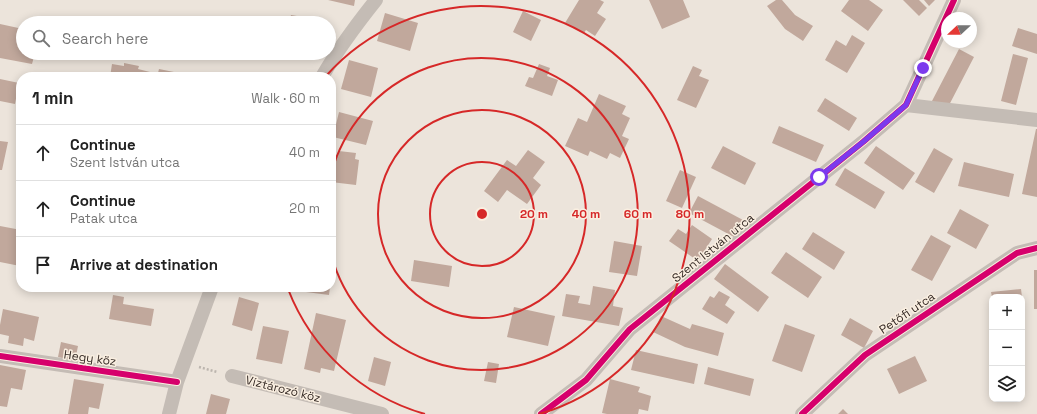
<!DOCTYPE html>
<html lang="en">
<head>
<meta charset="utf-8">
<style>
  body { margin:0; font-family:"Space Grotesk",sans-serif; background:#f2f2f2; color:#222 }
  .controls { position:absolute; right:12px; bottom:12px; display:grid; overflow:hidden; border-radius:8px; box-shadow:0 2px 10px #0003 }
  .controls button { width:36px; height:36px; display:grid; place-items:center; padding:0; border:0; border-bottom:1px solid #e0e0e0; background:#fff; color:#222; font:20px sans-serif }
  .compass { position:absolute; left:941px; top:12px; width:36px; height:36px; border-radius:50%; background:#fff; box-shadow:0 2px 10px #0003; rotate:248deg }
  .stop { position:absolute; width:12px; height:12px; margin:-9px; border:3px solid #7c3aed; border-radius:50%; background:#fff }
  .stop.end { background:#7c3aed; border-color:#fff; box-shadow:0 1px 4px #0008 }
  .list { margin:0; padding:0; list-style:none }
  h2 { display:flex; justify-content:space-between; align-items:center; height:52px; margin:0; padding:0 16px; font-size:17px }
  h2 small { font-size:13px; font-weight:400; color:#767676 }
  .list li { display:grid; grid-template-columns:26px 1fr auto; gap:12px; align-items:center; box-sizing:border-box; height:56px; padding:0 16px; border-top:1px solid #e0e0e0 }
  .list b { display:block; font-size:15px; white-space:nowrap }
  .list p { margin:0; font-size:13px; white-space:nowrap; color:#767676 }
  .list em { font-size:13px; font-style:normal; color:#767676 }
  .icon { flex:none; width:22px; height:22px; fill:none; stroke:currentColor; stroke-width:2; stroke-linecap:round; stroke-linejoin:round }
  .map { position:relative; flex:none; width:1037px; height:414px; overflow:hidden }
  .search { position:absolute; background:#fff; box-shadow:0 2px 10px #0003; left:16px; top:16px; width:320px; height:44px; display:flex; align-items:center; gap:10px; box-sizing:border-box; padding:0 14px; border-radius:22px; color:#767676; font-size:15px }
  .panel { position:absolute; background:#fff; box-shadow:0 2px 10px #0003; left:16px; top:72px; width:320px; height:220px; border-radius:16px }
  .map>svg:first-child { display:block }
  .building { fill:#c1a89c }
  .lines { fill:none; stroke-linecap:round; stroke-linejoin:round }
  .path { stroke:#bcb5ae; stroke-width:2.5; stroke-dasharray:2 2; stroke-linecap:butt }
  .minor { stroke:#c4bcb5; stroke-width:14 }
  .cycleway-casing { stroke:#faefe1; stroke-width:8 }
  .cycleway { stroke:#d6006c; stroke-width:6 }
  .route { stroke:#7c3aed; stroke-width:5 }
  .ring { fill:none; stroke:#d62828; stroke-width:2 }
  .labels { text-anchor:middle; dominant-baseline:central; stroke-width:3; stroke-linejoin:round; paint-order:stroke }
  .street-label { font-size:12px; fill:#342924; stroke:#faefe1 }
  .centre { fill:#d62828; stroke:#faefe1; stroke-width:2 }
  .ring-label { font-size:12px; text-anchor:middle; font-weight:bold; fill:#d62828; stroke:#faefe1; stroke-width:3; stroke-linejoin:round; paint-order:stroke }
</style>
</head>
<body>
<div class="map">
<svg width="1037" height="414" viewBox="0 0 1037 414">
  <rect width="100%" height="100%" fill="#ece4db"/>
  <path class="building" d="M328 0H355L354 6Z
    M579 0H600L604 2 597 13 606 19 595 36 586 30 584 33 565 23Z
    M649 0H683L690 17 662 29Z
    M776 0H782L795 15 813 26 803 41 785 29 767 6Z
    M849 0H869L883 10 868 31 841 11Z
    M903 0H919L927 8 919 16Z
    M924 0H935L929 6Z
    M523 11 541 20 531 41 513 32Z
    M385 13 418 23 410 51 377 41Z
    M291 15 320 20 319 23H289Z
    M0 24 23 29V53H35L32 64 0 58Z
    M1018 28 1037 34V54L1012 46Z
    M852 35 865 43 847 73 825 60 836 40 846 46Z
    M959 49 974 57 947 109 932 101Z
    M1013 54 1028 58 1016 105 1001 101Z
    M349 60 378 68 371 97 341 89Z
    M124 63 139 66 138 69 154 73H158L159 69 174 72 173 77H110L112 64 124 66Z
    M539 64 550 68 547 76 558 80 552 96 525 86 529 77 533 78Z
    M693 66 702 70 699 76 709 80 696 108 677 100Z
    M0 79 19 83 15 104 0 101Z
    M599 94 626 106 622 114 630 118 622 136 629 139 620 158 610 153 607 159 590 151 588 156 565 146 578 118 587 122Z
    M825 98 857 118 849 131 817 111Z
    M339 112 373 121 366 145 333 137Z
    M779 126 824 145 816 162 772 143Z
    M1036 129H1037V197L1022 194Z
    M0 141 8 142 2 170H0Z
    M723 146 756 163 745 185 711 168Z
    M876 146 915 173 903 190 864 163Z
    M934 148 953 159 934 193 915 182Z
    M528 150 545 162 533 178 541 185 527 204 507 190 498 202 484 191 507 160 516 166Z
    M339 151 356 153 355 159 359 160 356 185 331 182V156L338 157Z
    M964 162 1014 174 1009 197 958 186Z
    M845 168 885 192 875 209 835 185Z
    M680 170 696 177 682 208 666 201Z
    M698 196 743 220 734 237 689 213Z
    M960 209 989 225 976 249 947 233Z
    M692 225 712 239 698 261 669 241 678 229 686 234Z
    M0 226 21 230 20 266 0 262Z
    M813 232 845 252 834 270 802 249Z
    M931 235 951 246 932 281 911 270Z
    M614 241 642 246 637 276 609 272Z
    M786 252 822 277 808 298 771 273Z
    M414 260 452 266 449 287 411 281Z
    M725 264 769 297 758 312 714 279Z
    M1034 270H1037V309H1034Z
    M593 286 615 290 613 306 623 308 619 326 562 316 566 294 580 296 578 303 590 305Z
    M284 287H330L329 295 283 289Z
    M1021 289 1022 297H992L991 292Z
    M719 291 730 297 725 305 735 312 727 324 702 309 710 296 714 298Z
    M113 295 124 297 123 304 154 309 151 326 109 319Z
    M239 297 259 303 252 331 232 325Z
    M514 307 555 316 548 346 507 337Z
    M3 309 39 317 34 341 24 338 23 346 8 343 9 336 0 334V325Z
    M1022 309H1023L1025 327H1022Z
    M316 313 346 320 334 371 321 368 320 373 304 369Z
    M661 316 690 329 692 324 724 333 718 356 685 347 653 332Z
    M850 318 873 331 864 348 841 335Z
    M785 324 815 335 802 372 772 361Z
    M263 326 289 331 282 364 256 359Z
    M61 342 78 346 75 361 58 357Z
    M636 350 698 364 694 384 631 370Z
    M915 356 927 381 899 394 887 369Z
    M374 357 391 362 385 386 368 381Z
    M488 362 499 364 496 383 484 381Z
    M0 365 26 370 22 390 11 388 7 407 0 406Z
    M708 367 754 379 750 396 704 384Z
    M74 379 104 384 99 409 89 407 88 414H68Z
    M610 379 640 387 638 392 651 396 648 411 639 409 638 414H607L602 413Z
    M211 394 230 399 226 414H206Z
    M843 409 848 414H838Z"/>
  <g class="lines">
    <path class="path" d="M199 367 217 372"/>
    <path class="minor" d="M322 77C338 49 356 25 376 0
      M906 105 1037 120
      M0 356 177 382
      M232 376 382 414
      M169 414 177 382 212 287
      M541 414 586 380 630 329 863 142 906 105 954 0
      M802 414 865 355 1017 253 1037 248"/>
    <g class="cycleway-casing">
      <path id="cycleway" d="M0 356 177 382
        M541 414 586 380 630 329 863 142 906 105 954 0
        M802 414 865 355 1017 253 1037 248"/>
    </g>
    <use href="#cycleway" class="cycleway"/>
  </g>
  <g class="lines">
    <path class="route" d="M819 177 863 142 906 105 923 68"/>
  </g>
  <g class="ring">
    <circle cx="482" cy="214" r="52"/>
    <circle cx="482" cy="214" r="104"/>
    <path d="M331 174A156 156 0 1 1 331 254"/>
    <path d="M425 414A208 208 0 0 1 288 289M326 76A208 208 0 1 1 539 414"/>
  </g>
  <g class="labels">
    <g class="street-label">
      <text transform="translate(713 248) rotate(-39)">Szent István utca</text>
      <text transform="translate(907 313) rotate(-34)">Petőfi utca</text>
      <text transform="translate(90 358) rotate(8)">Hegy köz</text>
      <text transform="translate(283 389) rotate(14)">Víztározó köz</text>
    </g>
  </g>
  <circle cx="482" cy="214" r="6" class="centre"/>
  <g class="ring-label">
    <text x="534" y="218">20 m</text>
    <text x="586" y="218">40 m</text>
    <text x="638" y="218">60 m</text>
    <text x="690" y="218">80 m</text>
  </g>
</svg>
<div class="controls">
<button>+</button>
<button>−</button>
<button><svg class="icon" aria-label="layers" viewBox="0 0 24 24"><path d="M12 4l9 5-9 5-9-5zM3 14l9 5 9-5"/></svg></button>
</div>
<svg class="compass" viewBox="-18 -18 36 36"><path d="M0-13l5 13h-10z" fill="#e53935"/><path d="M0 13l5-13h-10z" fill="#767676"/></svg>
<div class="stop" style="left:819px;top:177px"></div>
<div class="stop end" style="left:923px;top:68px"></div>
<div class="search"><svg class="icon" aria-label="search" viewBox="0 0 24 24"><circle cx="10" cy="10" r="6"/><path d="M15 15l6 6"/></svg>Search here</div>
<section class="panel">
<h2>1 min<small>Walk · 60 m</small></h2>
<ul class="list">
<li><svg class="icon" aria-label="ahead" viewBox="0 0 24 24"><path d="M12 20V5M6 11l6-6 6 6"/></svg><div><b>Continue</b><p>Szent István utca</p></div><em>40 m</em></li>
<li><svg class="icon" aria-label="ahead" viewBox="0 0 24 24"><path d="M12 20V5M6 11l6-6 6 6"/></svg><div><b>Continue</b><p>Patak utca</p></div><em>20 m</em></li>
<li><svg class="icon" aria-label="arrive" viewBox="0 0 24 24"><path d="M6 21V4h12l-3 4 3 4H6"/></svg><div><b>Arrive at destination</b></div></li>
</ul>
</section>
</div>
</body>
</html>
